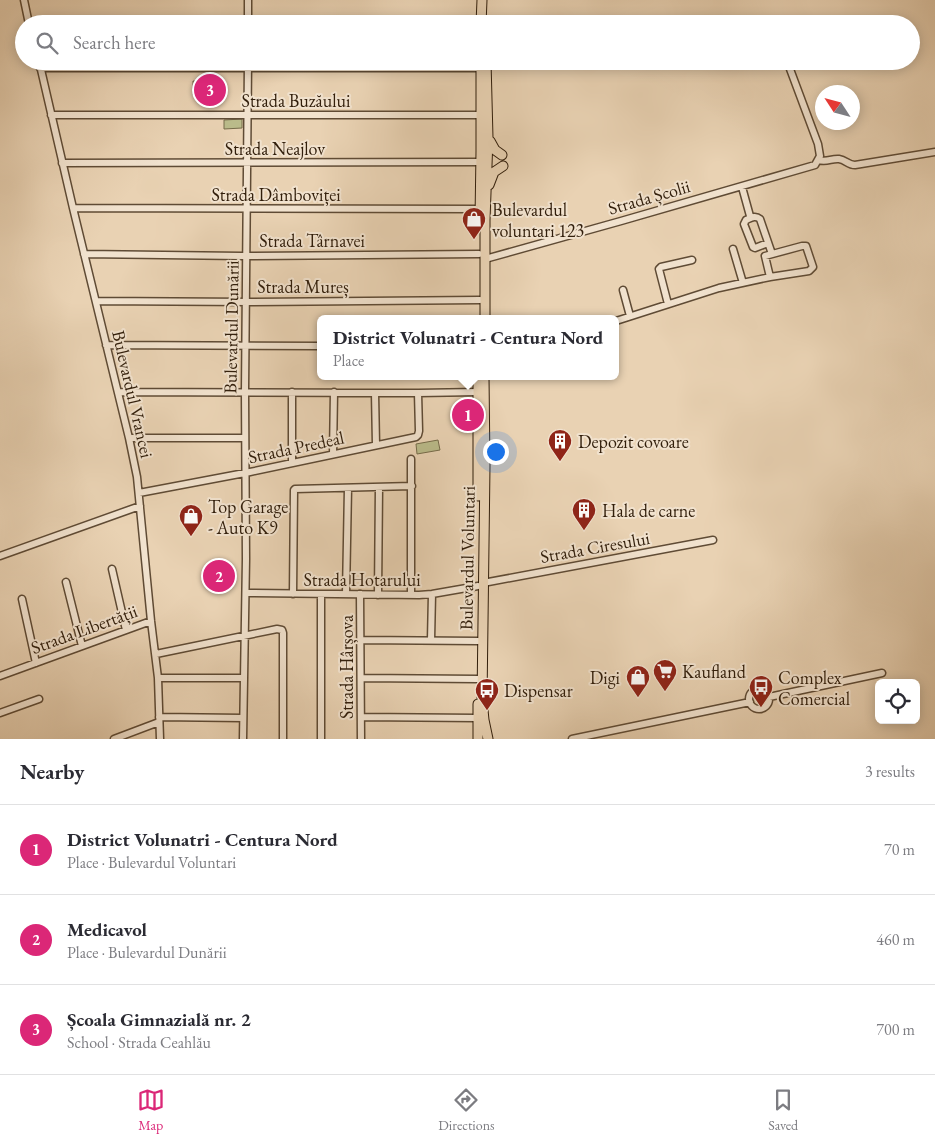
<!DOCTYPE html>
<html lang="en">
<head>
<meta charset="utf-8">
<style>
  body { margin:0; font-family:"EB Garamond",serif; background:#f2f2f3; color:#2b2b33 }
  .controls { position:absolute; right:15px; bottom:15px; display:grid; overflow:hidden; border-radius:8px; box-shadow:0 2px 12px #0003 }
  .controls button { width:45px; height:45px; display:grid; place-items:center; padding:0; border:0; border-bottom:1px solid #e1e1e2; background:#fff; color:#2b2b33; font:25px sans-serif }
  .compass { position:absolute; left:815px; top:85px; width:45px; height:45px; border-radius:50%; background:#fff; box-shadow:0 2px 12px #0003; rotate:306deg }
  .you { position:absolute; left:495px; top:451px; width:18px; height:18px; margin:-12px; border:4px solid #fff; border-radius:50%; background:#1a73e8; box-shadow:0 0 0 8px #1a73e833 }
  .badge { display:grid; place-items:center; width:32px; height:32px; border-radius:50%; background:#db2777; color:#fff; font-size:16px; font-weight:700 }
  .pin { position:absolute; translate:-50% -50%; border:2px solid #fff; box-shadow:0 1px 5px #0006 }
  .popup { position:absolute; left:317px; top:315px; width:302px; height:65px; box-sizing:border-box; display:grid; place-content:center; border-radius:8px; background:#fff; filter:drop-shadow(0 1px 4px #0005); font-size:16px; white-space:nowrap; color:#7c7c81 }
  .popup b { font-size:19px; color:#2b2b33 }
  .popup::after { content:''; position:absolute; left:50%; top:100%; margin-left:-10px; border:10px solid transparent; border-top-color:#fff }
  .list { margin:0; padding:0; list-style:none }
  h2 { display:flex; justify-content:space-between; align-items:center; height:65px; margin:0; padding:0 20px; font-size:21px }
  h2 small { font-size:16px; font-weight:400; color:#7c7c81 }
  .list li { display:grid; grid-template-columns:32px 1fr auto; gap:15px; align-items:center; box-sizing:border-box; height:90px; padding:0 20px; border-top:1px solid #e1e1e2 }
  .list b { display:block; font-size:19px; white-space:nowrap }
  .list p { margin:0; font-size:16px; white-space:nowrap; color:#7c7c81 }
  .list em { font-size:16px; font-style:normal; color:#7c7c81 }
  .icon { flex:none; width:28px; height:28px; fill:none; stroke:currentColor; stroke-width:2; stroke-linecap:round; stroke-linejoin:round }
  .map { position:relative; flex:none; width:935px; height:739px; overflow:hidden }
  .search { position:absolute; background:#fff; box-shadow:0 2px 12px #0003; left:15px; right:15px; top:15px; height:55px; display:flex; align-items:center; gap:12px; box-sizing:border-box; padding:0 18px; border-radius:28px; color:#7c7c81; font-size:19px }
  .sheet { height:335px; background:#fff }
  nav { display:flex; justify-content:space-around; align-items:center; box-sizing:border-box; height:70px; border-top:1px solid #e1e1e2; background:#fff; font-size:14px; color:#7c7c81 }
  nav a { display:grid; justify-items:center; gap:2px }
  nav .on { color:#db2777 }
  .map>svg:first-child { display:block }
  .green { fill:#babb8a; stroke:#766c4a }
  .lines { fill:none; stroke-linecap:round; stroke-linejoin:round }
  .minor-casing { stroke:#5f4b35; stroke-width:9 }
  .highway-casing { stroke:#311e0b; stroke-width:11 }
  .minor { stroke:#f1e2ce; stroke-width:6 }
  .highway { stroke:#e9d2b3; stroke-width:9 }
  .labels { text-anchor:middle; dominant-baseline:central; stroke-width:4; stroke-linejoin:round; paint-order:stroke }
  .street-label { font-size:18px; fill:#311e0b; stroke:#f1e2ce }
  .poi-label { font-size:18px; fill:#311e0b; stroke:#f1e2ce; text-anchor:start }
</style>
</head>
<body>
<div class="map">
<svg width="935" height="739" viewBox="0 0 935 739">
  <rect width="100%" height="100%" fill="#e9d2b3"/>
  <filter id="stains"><feTurbulence type="fractalNoise" baseFrequency=".004" numOctaves="4"/><feColorMatrix values="0 0 0 0 .2 0 0 0 0 .09 0 0 0 0 .02 0 0 0 .5 -.17"/></filter>
  <radialGradient id="worn" r=".72"><stop offset=".6" stop-color="#630" stop-opacity="0"/><stop offset="1" stop-color="#630" stop-opacity=".3"/></radialGradient>
  <path class="green" d="M193 81 222 82V95H193Z
    M242 119V128L224 129V120Z
    M438 440 440 450 417 454 416 444Z"/>
  <g class="lines">
    <g class="minor-casing">
      <path id="minor" d="M24 0 29 24
        M29 22 481 23
        M248 24V0
        M39 61 73 208 129 438 137 477 151 621 158 678 160 739
        M40 68H480
        M51 115H481
        M819 160C826 163 832 158 839 159 846 160 848 165 855 165L935 152
        M62 163 484 162
        M742 187 750 216
        M73 208 480 209
        M768 243 755 248 753 247 744 224 746 220C751 218 755 215 760 219L772 254
        M733 249 743 283
        M84 254 242 256 479 254
        M485 259 621 221 815 165 820 156 818 144 787 61
        M623 290 630 316
        M96 301 251 302 480 300
        M668 304 659 269 661 267 692 260
        M616 321 719 288 770 277 809 271 813 267 806 246H802L765 256 770 277
        M106 345 320 346
        M118 392 418 393 478 392
        M292 392V463
        M375 393 376 445
        M129 438H245
        M333 454 334 392
        M139 493 250 472 416 437 418 435 419 431 418 393
        M0 556 140 506
        M112 569 126 630
        M66 582 82 646
        M483 583 713 540
        M246 593 419 595 432 594 478 586
        M293 594 294 490 295 489 412 486
        M346 594 348 488
        M360 594 361 739
        M378 595 379 487
        M411 595V459
        M22 599 36 663
        M361 640 478 641
        M431 640 432 594
        M156 654 277 629 282 630 283 633V739
        M0 676 151 621
        M158 678H243
        M361 678 478 679
        M749 699a10 10 0 1 1 20 0a10 10 0 1 1-20 0Z
        M769 697 882 673
        M0 713 39 699
        M159 717 243 718
        M361 717 477 718
        M114 739 159 722
        M243 739 246 559 245 392 248 61
        M321 739V594
        M572 739 750 702"/>
    </g>
    <g class="highway-casing">
      <path id="highway" d="M481 24 482 0
        M490 141 495 150 502 155
        M489 185 494 172 503 166
        M480 219 481 151V61
        M485 319V220L488 138 486 61
        M484 376 485 466 482 700 484 720 488 739
        M478 496V376
        M478 704V739"/>
    </g>
    <use href="#minor" class="minor"/>
    <use href="#highway" class="highway"/>
  </g>
  <defs>
    <g id="shop-pin" transform="scale(1.25)"><path d="M0 17L-7.5 6A9.5 9.5 0 1 1 7.5 6Z" fill="#8f2418" stroke="#f1e2ce"/><path d="M-5-2.5h2.3a2.7 3.5 0 0 1 5.4 0H5L5.5 6h-11ZM-1.5-2.5h3a1.5 2.3 0 0 0-3 0Z" fill="#fff"/></g>
    <g id="building-pin" transform="scale(1.25)"><path d="M0 17L-7.5 6A9.5 9.5 0 1 1 7.5 6Z" fill="#8f2418" stroke="#f1e2ce"/><path d="M-4-6H4V6H1V3H-1V6H-4ZM-2.5-4.3h1.7v1.8h-1.7ZM.8-4.3h1.7v1.8H.8ZM-2.5-1h1.7V.8h-1.7ZM.8-1h1.7V.8H.8Z" fill="#fff"/></g>
    <g id="supermarket-pin" transform="scale(1.25)"><path d="M0 17L-7.5 6A9.5 9.5 0 1 1 7.5 6Z" fill="#8f2418" stroke="#f1e2ce"/><path d="M-6-5.5h2.5l.6 2H6L4.5 2H-2.5L-4.4-4H-6ZM-1.5 3.2a1.3 1.3 0 1 0 .1 0ZM3 3.2a1.3 1.3 0 1 0 .1 0Z" fill="#fff"/></g>
    <g id="bus-pin" transform="scale(1.25)"><path d="M0 17L-7.5 6A9.5 9.5 0 1 1 7.5 6Z" fill="#8f2418" stroke="#f1e2ce"/><path d="M-5-6H5V4H4V6H2V4H-2V6H-4V4H-5ZM-3.5-4V0h7V-4ZM-3.5 1.2v1.5H-2V1.2ZM2 1.2v1.5H3.5V1.2Z" fill="#fff"/></g>
  </defs>
  <g fill-rule="evenodd">
    <use href="#shop-pin" x="474" y="219"/>
    <use href="#building-pin" x="560" y="441"/>
    <use href="#building-pin" x="584" y="510"/>
    <use href="#shop-pin" x="191" y="516"/>
    <use href="#supermarket-pin" x="665" y="671"/>
    <use href="#shop-pin" x="638" y="677"/>
    <use href="#bus-pin" x="761" y="687"/>
    <use href="#bus-pin" x="487" y="690"/>
  </g>
  <g class="labels">
    <g class="street-label">
      <text x="296" y="100">Strada Buzăului</text>
      <text x="275" y="148">Strada Neajlov</text>
      <text x="276" y="194">Strada Dâmboviței</text>
      <text transform="translate(649 197) rotate(-16)">Strada Școlii</text>
      <text x="312" y="240">Strada Târnavei</text>
      <text x="303" y="286">Strada Mureș</text>
      <text transform="translate(231 327) rotate(-89)">Bulevardul Dunării</text>
      <text transform="translate(133 394) rotate(77)">Bulevardul Vrancei</text>
      <text transform="translate(296 447) rotate(-12)">Strada Predeal</text>
      <text transform="translate(595 547) rotate(-10)">Strada Ciresului</text>
      <text transform="translate(467 558) rotate(-89)">Bulevardul Voluntari</text>
      <text x="362" y="579">Strada Hotarului</text>
      <text transform="translate(84 629) rotate(-20)">Strada Libertății</text>
      <text transform="translate(346 667) rotate(-90)">Strada Hârșova</text>
    </g>
    <g class="poi-label">
      <text x="492" y="209">Bulevardul<tspan x="492" dy="21">voluntari 123</tspan></text>
      <text x="578" y="441">Depozit covoare</text>
      <text x="208" y="506">Top Garage<tspan x="208" dy="21">- Auto K9</tspan></text>
      <text x="602" y="510">Hala de carne</text>
      <text x="682" y="671">Kaufland</text>
      <text x="620" y="677" text-anchor="end">Digi</text>
      <text x="778" y="677">Complex<tspan x="778" dy="21">Comercial</tspan></text>
      <text x="504" y="690">Dispensar</text>
    </g>
  </g>
  <rect width="100%" height="100%" filter="url(#stains)"/>
  <rect width="100%" height="100%" fill="url(#worn)"/>
</svg>
<div class="controls">
<button><svg class="icon" aria-label="locate" viewBox="0 0 24 24"><circle cx="12" cy="12" r="6"/><path d="M12 2v4M12 18v4M2 12h4M18 12h4"/></svg></button>
</div>
<svg class="compass" viewBox="-18 -18 36 36"><path d="M0-13l5 13h-10z" fill="#e53935"/><path d="M0 13l5-13h-10z" fill="#7c7c81"/></svg>
<div class="you"></div>
<div class="pin badge" style="left:468px;top:415px">1</div>
<div class="popup"><b>District Volunatri - Centura Nord</b>Place</div>
<div class="pin badge" style="left:219px;top:576px">2</div>
<div class="pin badge" style="left:210px;top:90px">3</div>
<div class="search"><svg class="icon" aria-label="search" viewBox="0 0 24 24"><circle cx="10" cy="10" r="6"/><path d="M15 15l6 6"/></svg>Search here</div>
</div>
<section class="sheet">
<h2>Nearby<small>3 results</small></h2>
<ul class="list">
<li><span class="badge">1</span><div><b>District Volunatri - Centura Nord</b><p>Place · Bulevardul Voluntari</p></div><em>70 m</em></li>
<li><span class="badge">2</span><div><b>Medicavol</b><p>Place · Bulevardul Dunării</p></div><em>460 m</em></li>
<li><span class="badge">3</span><div><b>Școala Gimnazială nr. 2</b><p>School · Strada Ceahlău</p></div><em>700 m</em></li>
</ul>
</section>
<nav>
<a class="on"><svg class="icon" aria-label="map" viewBox="0 0 24 24"><path d="M3 6l6-2 6 2 6-2v14l-6 2-6-2-6 2zM9 4v14M15 6v14"/></svg>Map</a>
<a><svg class="icon" aria-label="directions" viewBox="0 0 24 24"><path d="M12 3l9 9-9 9-9-9zM9 14v-3h6M13 9l2 2-2 2"/></svg>Directions</a>
<a><svg class="icon" aria-label="saved" viewBox="0 0 24 24"><path d="M7 4h10v16l-5-4-5 4z"/></svg>Saved</a>
</nav>
</body>
</html>
